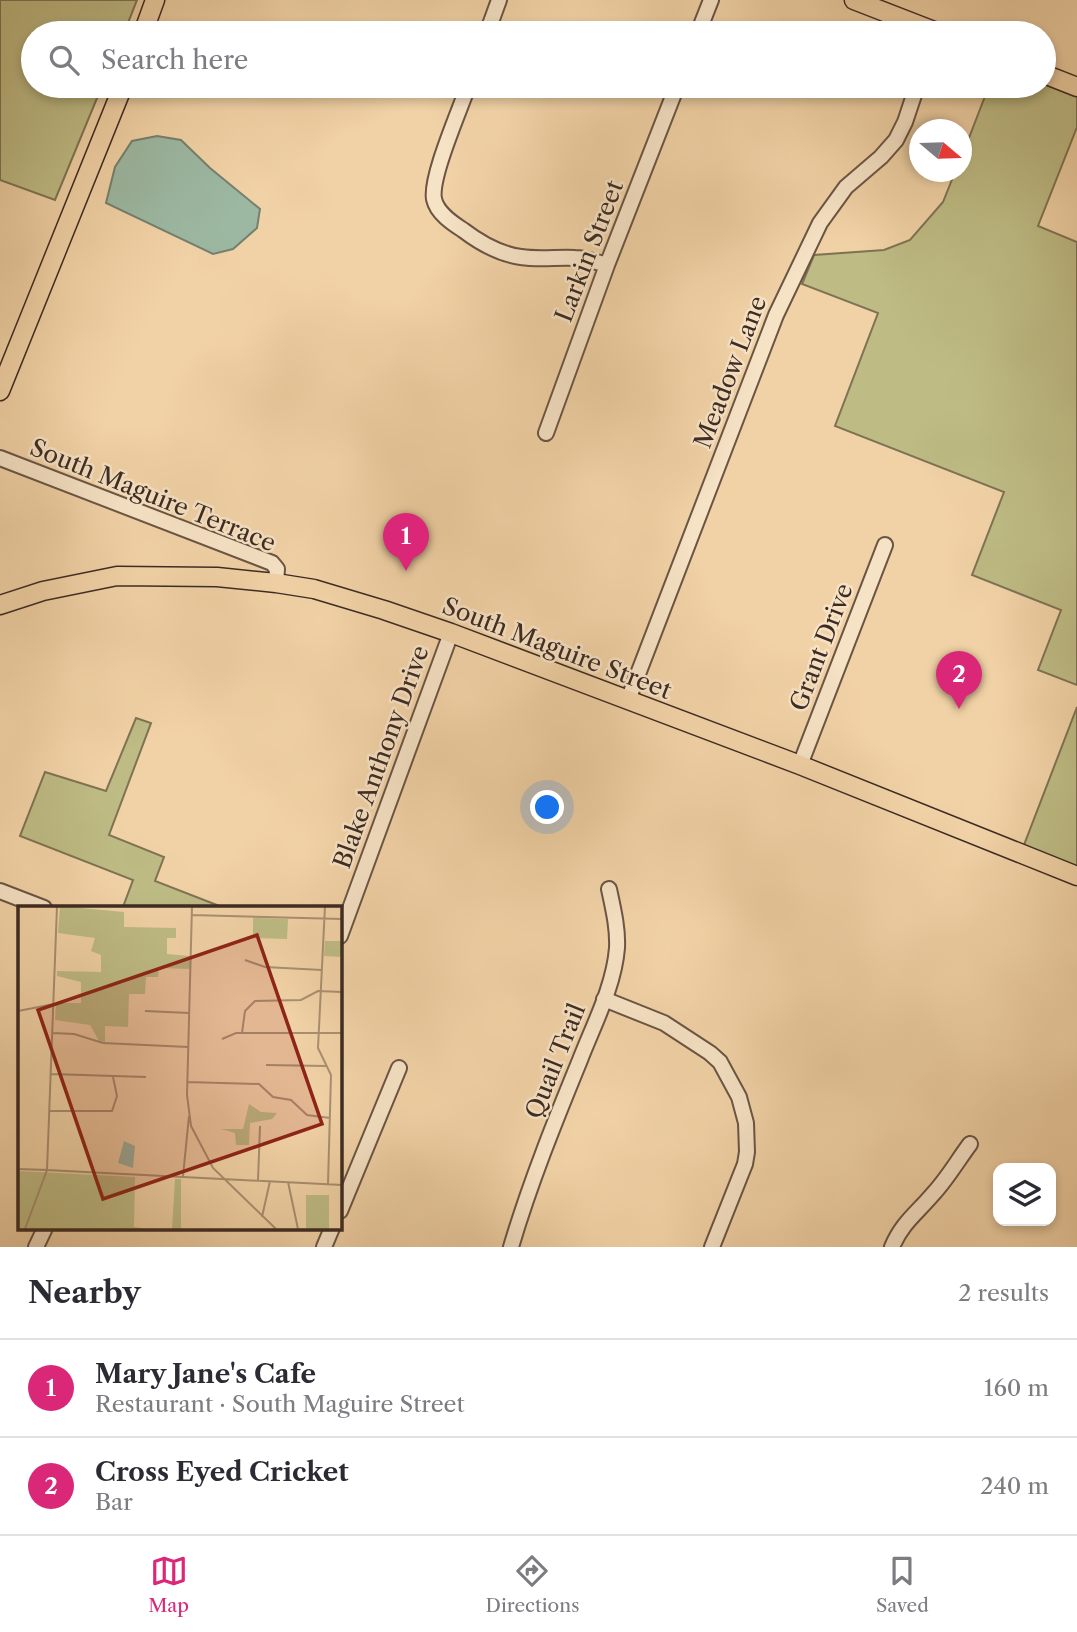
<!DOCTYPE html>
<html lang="en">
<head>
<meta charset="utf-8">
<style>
  body { margin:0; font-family:"Libre Caslon Text",serif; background:#f7f7f7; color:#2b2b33 }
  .controls { position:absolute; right:21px; bottom:21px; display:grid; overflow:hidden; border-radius:14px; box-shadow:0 4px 10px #0003 }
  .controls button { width:63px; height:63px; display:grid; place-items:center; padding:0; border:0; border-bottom:2px solid #e1e1e2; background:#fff; color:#2b2b33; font:35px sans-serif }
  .compass { position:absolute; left:909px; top:119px; width:63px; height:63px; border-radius:50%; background:#fff; box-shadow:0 4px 10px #0003; rotate:109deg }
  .you { position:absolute; left:548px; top:808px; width:24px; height:24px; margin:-18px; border:5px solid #fff; border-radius:50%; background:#1a73e8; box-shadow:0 0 0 10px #1a73e833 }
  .badge { display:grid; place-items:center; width:46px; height:46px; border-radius:50%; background:#db2777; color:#fff; font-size:23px; font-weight:700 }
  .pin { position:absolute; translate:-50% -58px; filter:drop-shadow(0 2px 4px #0008) }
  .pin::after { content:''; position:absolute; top:37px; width:24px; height:21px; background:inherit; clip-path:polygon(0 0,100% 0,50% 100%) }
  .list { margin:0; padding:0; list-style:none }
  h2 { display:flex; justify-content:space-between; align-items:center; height:91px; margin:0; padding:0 28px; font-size:30px }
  h2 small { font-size:23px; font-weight:400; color:#7c7c81 }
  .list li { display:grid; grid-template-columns:46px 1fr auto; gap:21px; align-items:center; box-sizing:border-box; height:98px; padding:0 28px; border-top:2px solid #e1e1e2 }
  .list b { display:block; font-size:26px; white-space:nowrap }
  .list p { margin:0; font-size:23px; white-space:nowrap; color:#7c7c81 }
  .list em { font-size:23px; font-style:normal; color:#7c7c81 }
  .icon { flex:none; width:38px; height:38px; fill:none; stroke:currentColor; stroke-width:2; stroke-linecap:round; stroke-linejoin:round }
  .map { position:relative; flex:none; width:1077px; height:1247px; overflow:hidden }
  .search { position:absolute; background:#fff; box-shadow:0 4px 10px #0003; left:21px; right:21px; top:21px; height:77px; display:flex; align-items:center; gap:18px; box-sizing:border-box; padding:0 24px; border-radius:38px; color:#7c7c81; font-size:26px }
  .sheet { height:287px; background:#fff }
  nav { display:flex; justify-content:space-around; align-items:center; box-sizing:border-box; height:98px; border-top:2px solid #e1e1e2; background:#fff; font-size:19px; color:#7c7c81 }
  nav a { display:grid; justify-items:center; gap:4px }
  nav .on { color:#db2777 }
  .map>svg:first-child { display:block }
  .green { fill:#bebb84; stroke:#7e7354; stroke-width:2 }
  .water { fill:#9cb8a2; stroke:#76806f; stroke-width:2 }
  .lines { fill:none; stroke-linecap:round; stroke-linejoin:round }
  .minor-casing { stroke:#6a5544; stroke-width:18 }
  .major-casing { stroke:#3d2b23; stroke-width:21 }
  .minor { stroke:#f6e2c5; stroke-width:14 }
  .major { stroke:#f1d2a6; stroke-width:18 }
  .labels { text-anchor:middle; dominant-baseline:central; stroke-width:5; stroke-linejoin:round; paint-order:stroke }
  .street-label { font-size:24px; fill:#3d2b23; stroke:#f6e2c5 }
  .inset-road { fill:none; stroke:#a98f72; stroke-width:2 }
  .view { fill:#8f2418; fill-opacity:0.15; stroke:#8f2418; stroke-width:3.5 }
  .inset-edge { fill:none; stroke:#3d2b23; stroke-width:3.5 }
</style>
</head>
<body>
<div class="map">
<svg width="1077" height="1247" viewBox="0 0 1077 1247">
  <rect width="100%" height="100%" fill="#f1d2a6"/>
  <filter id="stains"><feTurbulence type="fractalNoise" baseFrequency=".00286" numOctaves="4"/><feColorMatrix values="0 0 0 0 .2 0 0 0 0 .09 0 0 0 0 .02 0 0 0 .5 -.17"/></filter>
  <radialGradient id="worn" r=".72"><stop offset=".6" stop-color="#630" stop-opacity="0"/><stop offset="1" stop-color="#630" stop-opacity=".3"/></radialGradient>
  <path class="green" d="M0 0H137L124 33H33V86H102L55 200 0 180Z
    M1044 84 1077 97V127L1038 226 1077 242V685L1038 670 1061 610 972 575 1004 492 835 426 878 313 802 284 814 255 884 250 910 240 943 202 955 172H962V156L989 86H1044Z
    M1077 707V868L1024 845Z
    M136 718 151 723 109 835 164 857 155 881 222 907H123L133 880 20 836 45 772 106 791Z"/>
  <path class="water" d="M157 136 181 140 210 168 260 209 257 228 233 249 213 254 106 203 115 167 132 141Z"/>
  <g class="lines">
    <g class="minor-casing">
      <path id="minor" d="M487 33 499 0
        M698 33 711 0
        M468 86C460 110 430 177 434 199 437 213 452 223 463 230 480 243 499 254 521 257 539 260 557 257 575 258 586 258 596 262 607 265
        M546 433 607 265 677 86
        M0 458 272 563 277 569 276 583
        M628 700 776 315 820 223 846 187 881 157 896 140 905 122 917 86
        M800 765 885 545
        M0 891 44 908
        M340 936 451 633
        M604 999 664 1023 710 1053 720 1062 739 1097 746 1123 747 1152 745 1164 712 1247
        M340 1211 399 1068
        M36 1247 45 1228
        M324 1247 332 1228
        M511 1247C530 1183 555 1121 580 1060 594 1024 614 986 617 948 618 928 613 908 609 889
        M892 1247C902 1223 917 1213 933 1194 947 1179 958 1160 970 1144"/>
    </g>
    <g class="major-casing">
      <path id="major" d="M854 0 939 33
        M143 33 155 0
        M1044 74 1077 87
        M0 391 123 86
        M0 605 43 591 117 576 217 577 276 583 314 589 384 610 451 633 800 765 1077 876"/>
    </g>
    <use href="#minor" class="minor"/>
    <use href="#major" class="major"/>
  </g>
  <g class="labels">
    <g class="street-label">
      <text transform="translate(589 251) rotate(-69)">Larkin Street</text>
      <text transform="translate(730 372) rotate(-69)">Meadow Lane</text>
      <text transform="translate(153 495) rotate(22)">South Maguire Terrace</text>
      <text transform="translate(821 647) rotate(-69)">Grant Drive</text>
      <text transform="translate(557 648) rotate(21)">South Maguire Street</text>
      <text transform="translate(381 757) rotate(-70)">Blake Anthony Drive</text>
      <text transform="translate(555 1061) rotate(-68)">Quail Trail</text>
    </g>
  </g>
  <g transform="translate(18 906)">
    <rect width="324" height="324" fill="#f1d2a6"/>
    <path d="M42 0 106 6V21L158 22V32H149V48L172 50V63L141 62 140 71H128L127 88H111L110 121 87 120V136L81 135 72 119 37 114 38 97H63V76L39 70V65L83 66V49L73 45 77 32 40 27ZM235 12 270 13 269 33 235 32ZM307 35H324V51L306 50ZM231 198 243 206 259 207 254 213 232 217 231 239H218L217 227 203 223H225ZM0 265 117 271 116 321 129 323H0ZM157 273H163V323H154ZM288 289H311V323H288Z" fill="#bebb84"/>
    <path d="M106 235 117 240 115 262 100 257Z" fill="#9cb8a2"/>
    <path class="inset-road" d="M39 0 29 264 324 279M174 0 169 189 173 220 195 262 258 323M307 0 300 142 313 169 310 278M174 9 324 13M227 54 247 61 304 64M0 105 36 98M127 105 171 107M35 127 56 128 85 137 170 141M224 127 227 105 237 95 283 94 300 85 324 86M204 133 218 127H324M248 159 308 160M33 168 128 171M169 176 241 178 255 191 273 194 289 209 312 212M31 205H94L99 190 95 171M0 263 29 264 7 323M165 270 171 210M240 274 242 220M270 276 280 323M244 311 252 275"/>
    <path class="view" d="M239 29 304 218 85 293 20 104Z"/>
    <rect width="324" height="324" class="inset-edge"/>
  </g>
  <rect width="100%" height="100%" filter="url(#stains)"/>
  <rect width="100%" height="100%" fill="url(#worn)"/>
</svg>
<div class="controls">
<button><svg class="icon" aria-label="layers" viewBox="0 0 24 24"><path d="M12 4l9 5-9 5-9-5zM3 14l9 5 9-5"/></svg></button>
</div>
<svg class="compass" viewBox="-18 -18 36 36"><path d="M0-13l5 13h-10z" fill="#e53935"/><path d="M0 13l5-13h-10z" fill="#7c7c81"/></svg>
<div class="you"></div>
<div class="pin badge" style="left:406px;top:571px">1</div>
<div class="pin badge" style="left:959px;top:709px">2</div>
<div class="search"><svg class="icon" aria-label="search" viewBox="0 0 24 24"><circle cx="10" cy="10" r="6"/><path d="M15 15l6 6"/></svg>Search here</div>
</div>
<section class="sheet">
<h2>Nearby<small>2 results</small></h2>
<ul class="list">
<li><span class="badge">1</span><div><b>Mary Jane's Cafe</b><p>Restaurant · South Maguire Street</p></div><em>160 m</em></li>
<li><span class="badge">2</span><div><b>Cross Eyed Cricket</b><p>Bar</p></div><em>240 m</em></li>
</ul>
</section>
<nav>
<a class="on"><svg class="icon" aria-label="map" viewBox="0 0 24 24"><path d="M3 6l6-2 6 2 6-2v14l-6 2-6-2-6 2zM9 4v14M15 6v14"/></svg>Map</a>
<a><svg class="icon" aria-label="directions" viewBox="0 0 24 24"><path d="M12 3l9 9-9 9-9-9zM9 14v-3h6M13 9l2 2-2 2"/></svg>Directions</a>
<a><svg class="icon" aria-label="saved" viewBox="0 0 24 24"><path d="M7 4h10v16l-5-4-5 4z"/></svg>Saved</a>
</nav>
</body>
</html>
